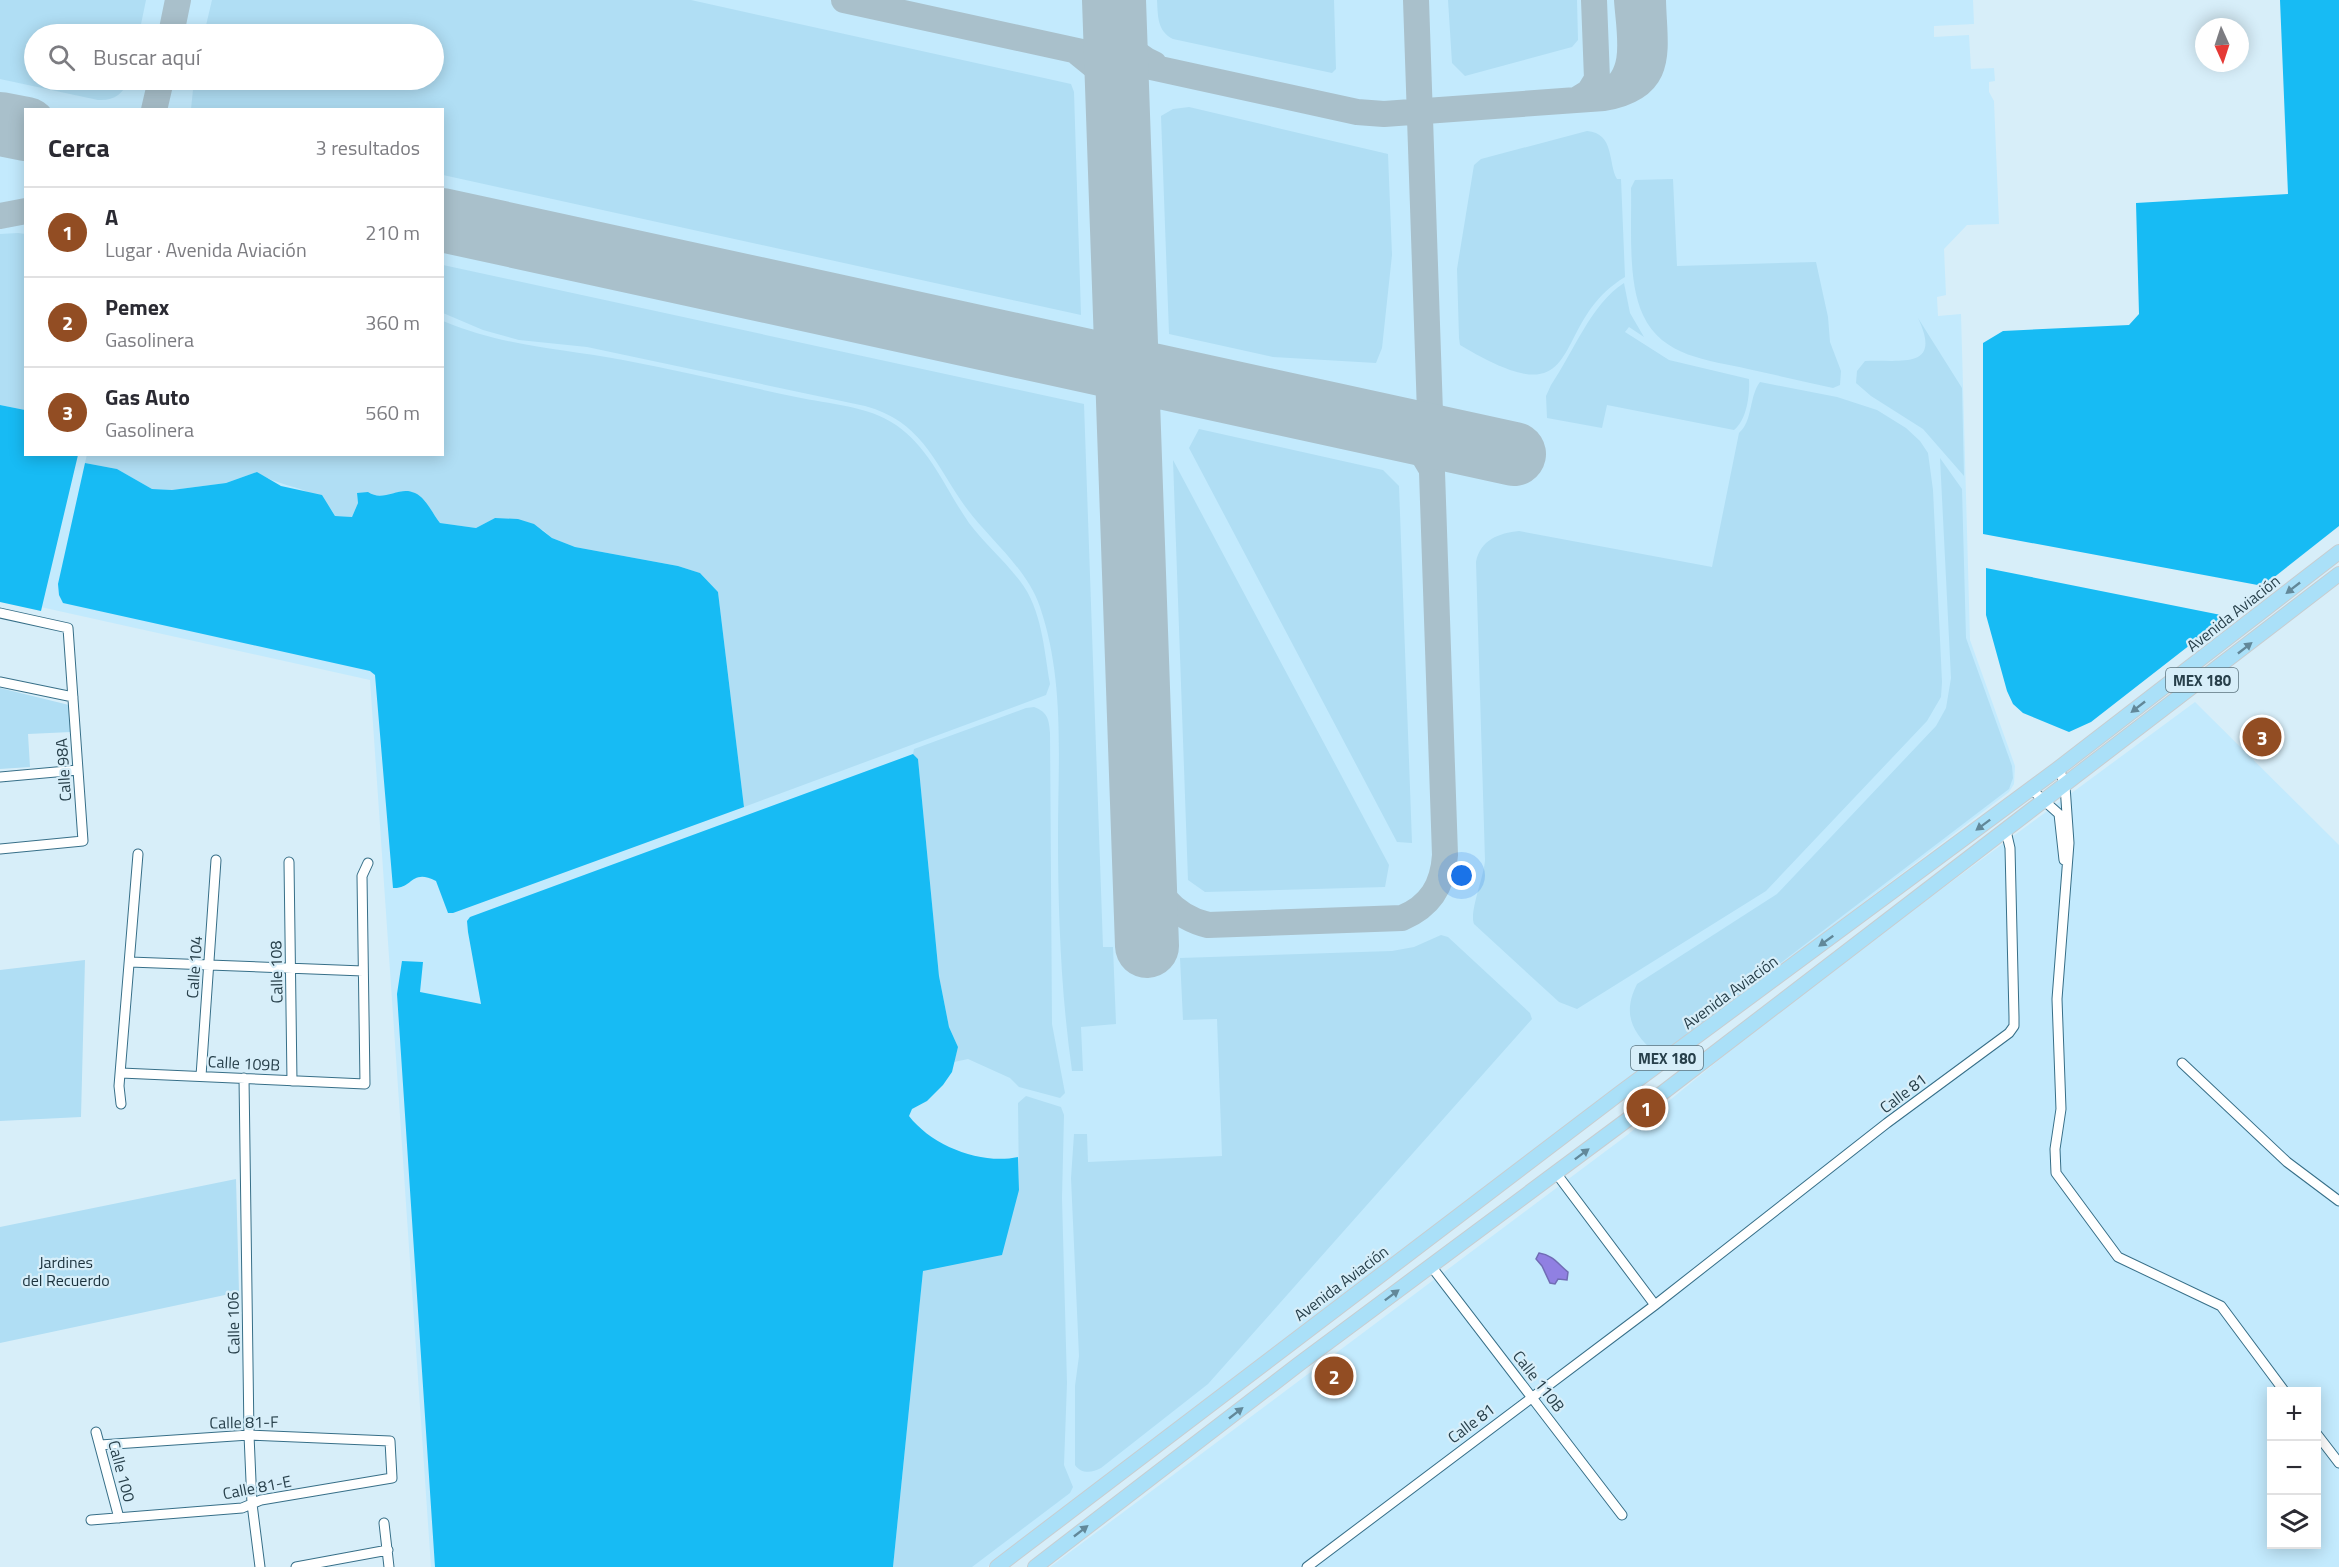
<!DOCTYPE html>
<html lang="es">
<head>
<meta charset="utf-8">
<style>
  body { margin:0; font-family:"Titillium Web",sans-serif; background:#f2f2f3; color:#2b2b33 }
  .controls { position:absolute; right:18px; bottom:18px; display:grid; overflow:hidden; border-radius:0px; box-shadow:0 3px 15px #0003 }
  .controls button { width:54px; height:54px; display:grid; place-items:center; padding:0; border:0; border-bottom:2px solid #e1e1e2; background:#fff; color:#2b2b33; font:30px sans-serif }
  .compass { position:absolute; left:2195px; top:18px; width:54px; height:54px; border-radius:50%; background:#fff; box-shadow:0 3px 15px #0003; rotate:177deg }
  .you { position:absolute; left:1462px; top:876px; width:21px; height:21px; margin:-15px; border:4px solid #fff; border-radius:50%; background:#1a73e8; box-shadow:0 0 0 9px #1a73e833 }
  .badge { display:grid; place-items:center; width:39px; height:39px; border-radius:50%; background:#924d23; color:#fff; font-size:20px; font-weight:700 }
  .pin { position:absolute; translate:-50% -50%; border:3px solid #fff; box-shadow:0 2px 6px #0006 }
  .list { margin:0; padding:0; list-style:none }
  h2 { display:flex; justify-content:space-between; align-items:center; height:78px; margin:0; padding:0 24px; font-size:26px }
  h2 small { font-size:20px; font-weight:400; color:#7c7c81 }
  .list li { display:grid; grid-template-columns:39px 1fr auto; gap:18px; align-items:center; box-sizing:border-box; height:90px; padding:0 24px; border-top:2px solid #e1e1e2 }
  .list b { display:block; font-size:22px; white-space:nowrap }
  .list p { margin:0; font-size:20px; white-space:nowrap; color:#7c7c81 }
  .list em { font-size:20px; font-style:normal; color:#7c7c81 }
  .icon { flex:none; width:33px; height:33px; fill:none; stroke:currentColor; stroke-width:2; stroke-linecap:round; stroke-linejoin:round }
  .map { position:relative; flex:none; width:2339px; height:1567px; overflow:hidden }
  .search { position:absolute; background:#fff; box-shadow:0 3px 15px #0003; left:24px; top:24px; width:420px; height:66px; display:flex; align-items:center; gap:15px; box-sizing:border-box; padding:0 21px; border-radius:33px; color:#7c7c81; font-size:22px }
  .panel { position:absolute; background:#fff; box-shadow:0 3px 15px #0003; left:24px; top:108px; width:420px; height:348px; border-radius:0px }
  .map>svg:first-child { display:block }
  .built { fill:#c3eafd; fill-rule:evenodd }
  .green { fill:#b0def4 }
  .forest { fill:#17bbf4 }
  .water { fill:#9080e2; stroke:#716db5; stroke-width:1.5 }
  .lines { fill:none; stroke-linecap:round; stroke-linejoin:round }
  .taxiway { stroke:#a9c0cb; stroke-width:26 }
  .runway { stroke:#a9c0cb; stroke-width:64 }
  .street-casing { stroke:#376f88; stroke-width:11 }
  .primary-casing { stroke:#c7cdd0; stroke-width:16 }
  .street { stroke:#fff; stroke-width:9 }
  .primary { stroke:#aae0f8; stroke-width:14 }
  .oneway { fill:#628899 }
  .labels { text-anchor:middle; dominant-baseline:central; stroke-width:4.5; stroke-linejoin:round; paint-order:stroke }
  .shield { fill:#d7eef9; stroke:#5c747f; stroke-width:1.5 }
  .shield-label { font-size:15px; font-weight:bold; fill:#28404b }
  .street-label { font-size:16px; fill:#28404b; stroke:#d7eef9 }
  .park-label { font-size:16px; fill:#1b323d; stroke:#d7eef9 }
</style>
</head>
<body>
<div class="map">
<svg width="2339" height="1567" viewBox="0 0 2339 1567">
  <rect width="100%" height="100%" fill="#d7eef9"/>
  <path class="built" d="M0 0H1973L1974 24 1934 26V37L1969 35 1971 69 1994 68 1995 81 1989 82V92L1994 101 1999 224 1967 225 1944 249 1946 295 1937 297 1938 316 1961 314 1970 640 2015 766 2014 784 2009 792 987 1567H431L370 680 0 598ZM34 34H434V80H34ZM26 110H442V454H26Z
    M2195 702 2339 845V1567H1050L1626 1136 1802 992ZM2272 1392H2316V1544H2272Z"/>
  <path class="green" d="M0 0H146L139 34H34V80H129C123 94 114 101 98 100L0 79Z
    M212 0H691L1071 84 1074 92 1081 315 443 175 442 110 191 109 194 80H434V34H204Z
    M1157 0H1334L1336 69 1332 73 1173 39C1157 31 1158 16 1157 0Z
    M1448 0H1577L1578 40 1572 47 1465 76 1452 63Z
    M1189 107 1388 154 1392 255 1382 348 1376 363 1273 357 1169 334 1161 116 1173 109Z
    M1587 131C1615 133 1608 164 1617 179H1621L1625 277C1545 325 1592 424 1460 345L1459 338 1457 269 1474 165 1481 159Z
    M1673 179 1677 266 1816 262 1828 317 1830 342 1841 371 1840 385 1833 388C1805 382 1776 375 1748 369 1709 360 1662 357 1643 315 1627 281 1632 225 1631 188L1635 180Z
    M18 233 26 234 25 410 0 405V234Z
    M443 265 1084 404 1103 947H1113L1116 1024 1081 1027 1083 1071H1072C1061 993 1058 914 1058 836 1058 759 1065 681 1040 607 1026 566 986 537 962 502 933 459 920 421 865 406L587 347 519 340 483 330 443 313Z
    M1624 283 1630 313 1644 337 1629 327 1625 332 1669 360 1749 379C1750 394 1747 420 1734 430L1607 405 1602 428 1547 418 1546 396 1551 385C1573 353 1591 304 1624 283Z
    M1918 318 1962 388 1964 476 1923 429 1871 396 1856 383 1857 371 1865 361C1900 359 1943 371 1918 318Z
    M443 321C506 347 557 348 623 360 681 371 739 385 796 397 829 404 869 406 896 425 930 448 946 490 969 523 984 543 1004 560 1020 581 1042 609 1044 650 1050 684L1046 695 744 807 718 592 700 573 678 566 575 547 552 538 543 530 495 518 476 528 440 523 425 501 402 491 386 496 357 494 358 503 352 517 335 516C321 485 282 490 257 472L226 483 172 490 152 489 117 469 85 463 87 454H442Z
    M1760 382 1837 397 1877 410 1906 428 1920 441 1928 453 1933 490 1942 682 1941 697 1927 721 1766 891 1577 1009 1559 1002 1474 924C1469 912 1484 877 1485 860L1476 562C1480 540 1499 533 1519 531L1712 567 1739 433C1753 421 1749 396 1760 382Z
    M1199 429 1383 470 1399 486 1412 843 1397 842 1189 448Z
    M1940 458 1962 489 1966 638 2012 766 2013 778 2009 789 1669 1048 1659 1054 1654 1052C1632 1032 1622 1014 1637 984L1777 894 1936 726 1946 708 1951 678Z
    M1173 460 1389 865 1385 887 1205 892 1188 880Z
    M0 688 69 705 71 732 28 734 30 767 0 769Z
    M1034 707C1048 712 1049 720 1050 733L1052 1024 1065 1093 1060 1098 1019 1087 1010 1078 968 1059 954 1062 958 1047 949 1027 939 976 918 759 913 754 914 749 1026 708Z
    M1441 935 1448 937 1530 1013 1532 1019 1208 1384 1101 1468C1092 1473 1081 1474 1075 1465V1386L1079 1356 1071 1178 1074 1134H1087L1088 1162 1222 1156 1217 1019 1183 1020 1180 958 1392 951 1414 947Z
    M85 960 81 1117 0 1121V970Z
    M1026 1096 1061 1107 1064 1115 1062 1198 1067 1383 1064 1465 1073 1487 1070 1493 972 1567H893L923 1271 1019 1190 1018 1103Z
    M236 1179 239 1292 0 1343V1227Z"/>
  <path class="forest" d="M2280 0H2339V526L2263 586 1983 534V343L2003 331 2129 325 2139 314 2136 203 2288 194Z
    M0 405 25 410 26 454 78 455 41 611 0 602Z
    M85 463 117 469 152 489 172 490 226 483 257 472 281 486 322 495 335 516 352 517 358 503 357 493 368 492C384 503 399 485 415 493 426 498 432 513 440 523L476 528 495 518 518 519 534 524 552 538 575 547 678 566 700 573 718 592 744 807 453 913H448L436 881C411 868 413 889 393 888L375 675 370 671 63 603 59 595 58 584Z
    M1986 568 2221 615 2222 620 2091 722 2069 732 2023 713 2013 704 2007 691 1986 615Z
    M913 754 918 759 939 976 949 1027 958 1047 952 1072 943 1085 927 1101 912 1109 909 1116C932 1146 981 1165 1018 1157L1019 1190 1002 1255 923 1271 893 1567H435L397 994 402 961 423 962 420 992 481 1004 468 932 467 921 470 917Z"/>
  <path class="water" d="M1539 1253C1553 1255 1558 1264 1568 1272L1567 1280 1558 1279 1555 1284 1550 1283 1542 1266 1536 1259Z"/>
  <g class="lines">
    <path class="taxiway" d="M844 0 1357 112 1384 114 1604 98C1667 87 1654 49 1653 0
      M1115 12C1120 36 1131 54 1154 64
      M171 34 178 0
      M1078 53 1105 75 1118 103
      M1607 93C1640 76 1629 31 1627 0
      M1576 100 1589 92 1597 79 1594 0
      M154 110 161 80
      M0 216 26 211
      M1385 426 1416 443 1431 468
      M1143 855C1153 889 1171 916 1208 925L1402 918C1431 906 1443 885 1445 855L1416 0"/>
    <path class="runway" d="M1114 0 1147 946
      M0 124 26 129
      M442 220 1514 454"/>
    <g class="street-casing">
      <path id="street" d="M0 613 68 628 83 841 0 849
        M0 682 73 697
        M2059 768 2065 786 2069 843 2057 999 2061 1109 2055 1149 2056 1173 2118 1257 2221 1306 2285 1392
        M0 777 78 770
        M2031 789 2059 814 2064 860
        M289 862 292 1081
        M130 962 363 971
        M2182 1063 2287 1162 2339 1201
        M121 1073 365 1084 362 876 368 863
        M201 1076 216 860
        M244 1078 249 1435 252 1504 260 1567
        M121 1104 119 1086 138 854
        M1556 1173 1655 1305
        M1431 1266 1622 1515
        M96 1432 119 1518
        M2316 1433 2339 1463
        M91 1520 242 1508 261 1500 392 1478 390 1441 249 1435 100 1445
        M384 1523 389 1567
        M296 1567 388 1550
        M1307 1567 1655 1305 1887 1123 2009 1033 2014 1026V1017L2010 848 2006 831"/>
    </g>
    <g class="primary-casing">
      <path id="primary" d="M997 1567 1620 1093 2059 768 2339 552
        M1035 1567 1299 1364 1635 1114 2339 574"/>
    </g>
    <use href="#street" class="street"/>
    <use href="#primary" class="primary"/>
  </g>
  <defs><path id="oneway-solid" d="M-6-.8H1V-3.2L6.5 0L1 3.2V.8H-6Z" transform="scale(1.5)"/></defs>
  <g class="oneway">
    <use href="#oneway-solid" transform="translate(2293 588) rotate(142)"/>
    <use href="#oneway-solid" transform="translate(2245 648) rotate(-38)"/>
    <use href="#oneway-solid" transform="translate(2138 707) rotate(142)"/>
    <use href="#oneway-solid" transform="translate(1983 825) rotate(143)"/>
    <use href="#oneway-solid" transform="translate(1826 941) rotate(144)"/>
    <use href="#oneway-solid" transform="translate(1582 1154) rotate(-37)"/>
    <use href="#oneway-solid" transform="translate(1392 1295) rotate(-37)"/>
    <use href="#oneway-solid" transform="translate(1236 1413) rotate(-38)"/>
    <use href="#oneway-solid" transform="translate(1081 1531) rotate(-38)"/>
  </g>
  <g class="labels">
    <g class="shield">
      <rect x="2166" y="668" width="72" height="24" rx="4.5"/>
      <rect x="1631" y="1046" width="72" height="24" rx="4.5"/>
    </g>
    <g class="shield-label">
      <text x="2202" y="680">MEX 180</text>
      <text x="1667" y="1058">MEX 180</text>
    </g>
    <g class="street-label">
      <text transform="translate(2233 613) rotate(-38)">Avenida Aviación</text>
      <text transform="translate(63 770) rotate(-94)">Calle 98A</text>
      <text transform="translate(194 967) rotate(-86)">Calle 104</text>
      <text transform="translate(276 972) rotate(-91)">Calle 108</text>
      <text transform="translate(1730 992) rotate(-36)">Avenida Aviación</text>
      <text transform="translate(244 1063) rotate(3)">Calle 109B</text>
      <text transform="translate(1903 1093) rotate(-37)">Calle 81</text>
      <text transform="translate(1341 1283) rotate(-37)">Avenida Aviación</text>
      <text transform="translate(233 1323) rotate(-91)">Calle 106</text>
      <text transform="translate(1539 1381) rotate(52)">Calle 110B</text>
      <text transform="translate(244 1422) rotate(-1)">Calle 81-F</text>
      <text transform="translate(1471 1423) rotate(-37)">Calle 81</text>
      <text transform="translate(122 1471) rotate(75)">Calle 100</text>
      <text transform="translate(257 1487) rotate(-11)">Calle 81-E</text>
    </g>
    <g class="park-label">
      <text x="66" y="1262">Jardines<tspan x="66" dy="18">del Recuerdo</tspan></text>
    </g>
  </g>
</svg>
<div class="controls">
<button>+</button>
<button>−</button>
<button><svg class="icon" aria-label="layers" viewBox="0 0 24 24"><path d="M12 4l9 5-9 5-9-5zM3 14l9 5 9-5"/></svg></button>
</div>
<svg class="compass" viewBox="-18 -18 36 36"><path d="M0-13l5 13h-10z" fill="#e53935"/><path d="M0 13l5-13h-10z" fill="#7c7c81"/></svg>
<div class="you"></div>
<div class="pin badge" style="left:1646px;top:1108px">1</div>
<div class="pin badge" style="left:1334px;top:1376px">2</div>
<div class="pin badge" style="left:2262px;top:737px">3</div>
<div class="search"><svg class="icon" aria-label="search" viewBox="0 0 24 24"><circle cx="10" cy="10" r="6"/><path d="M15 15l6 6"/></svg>Buscar aquí</div>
<section class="panel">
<h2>Cerca<small>3 resultados</small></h2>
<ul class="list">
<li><span class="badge">1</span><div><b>A</b><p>Lugar · Avenida Aviación</p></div><em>210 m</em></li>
<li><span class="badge">2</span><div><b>Pemex</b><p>Gasolinera</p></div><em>360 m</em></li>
<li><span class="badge">3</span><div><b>Gas Auto</b><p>Gasolinera</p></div><em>560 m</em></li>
</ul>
</section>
</div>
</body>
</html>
